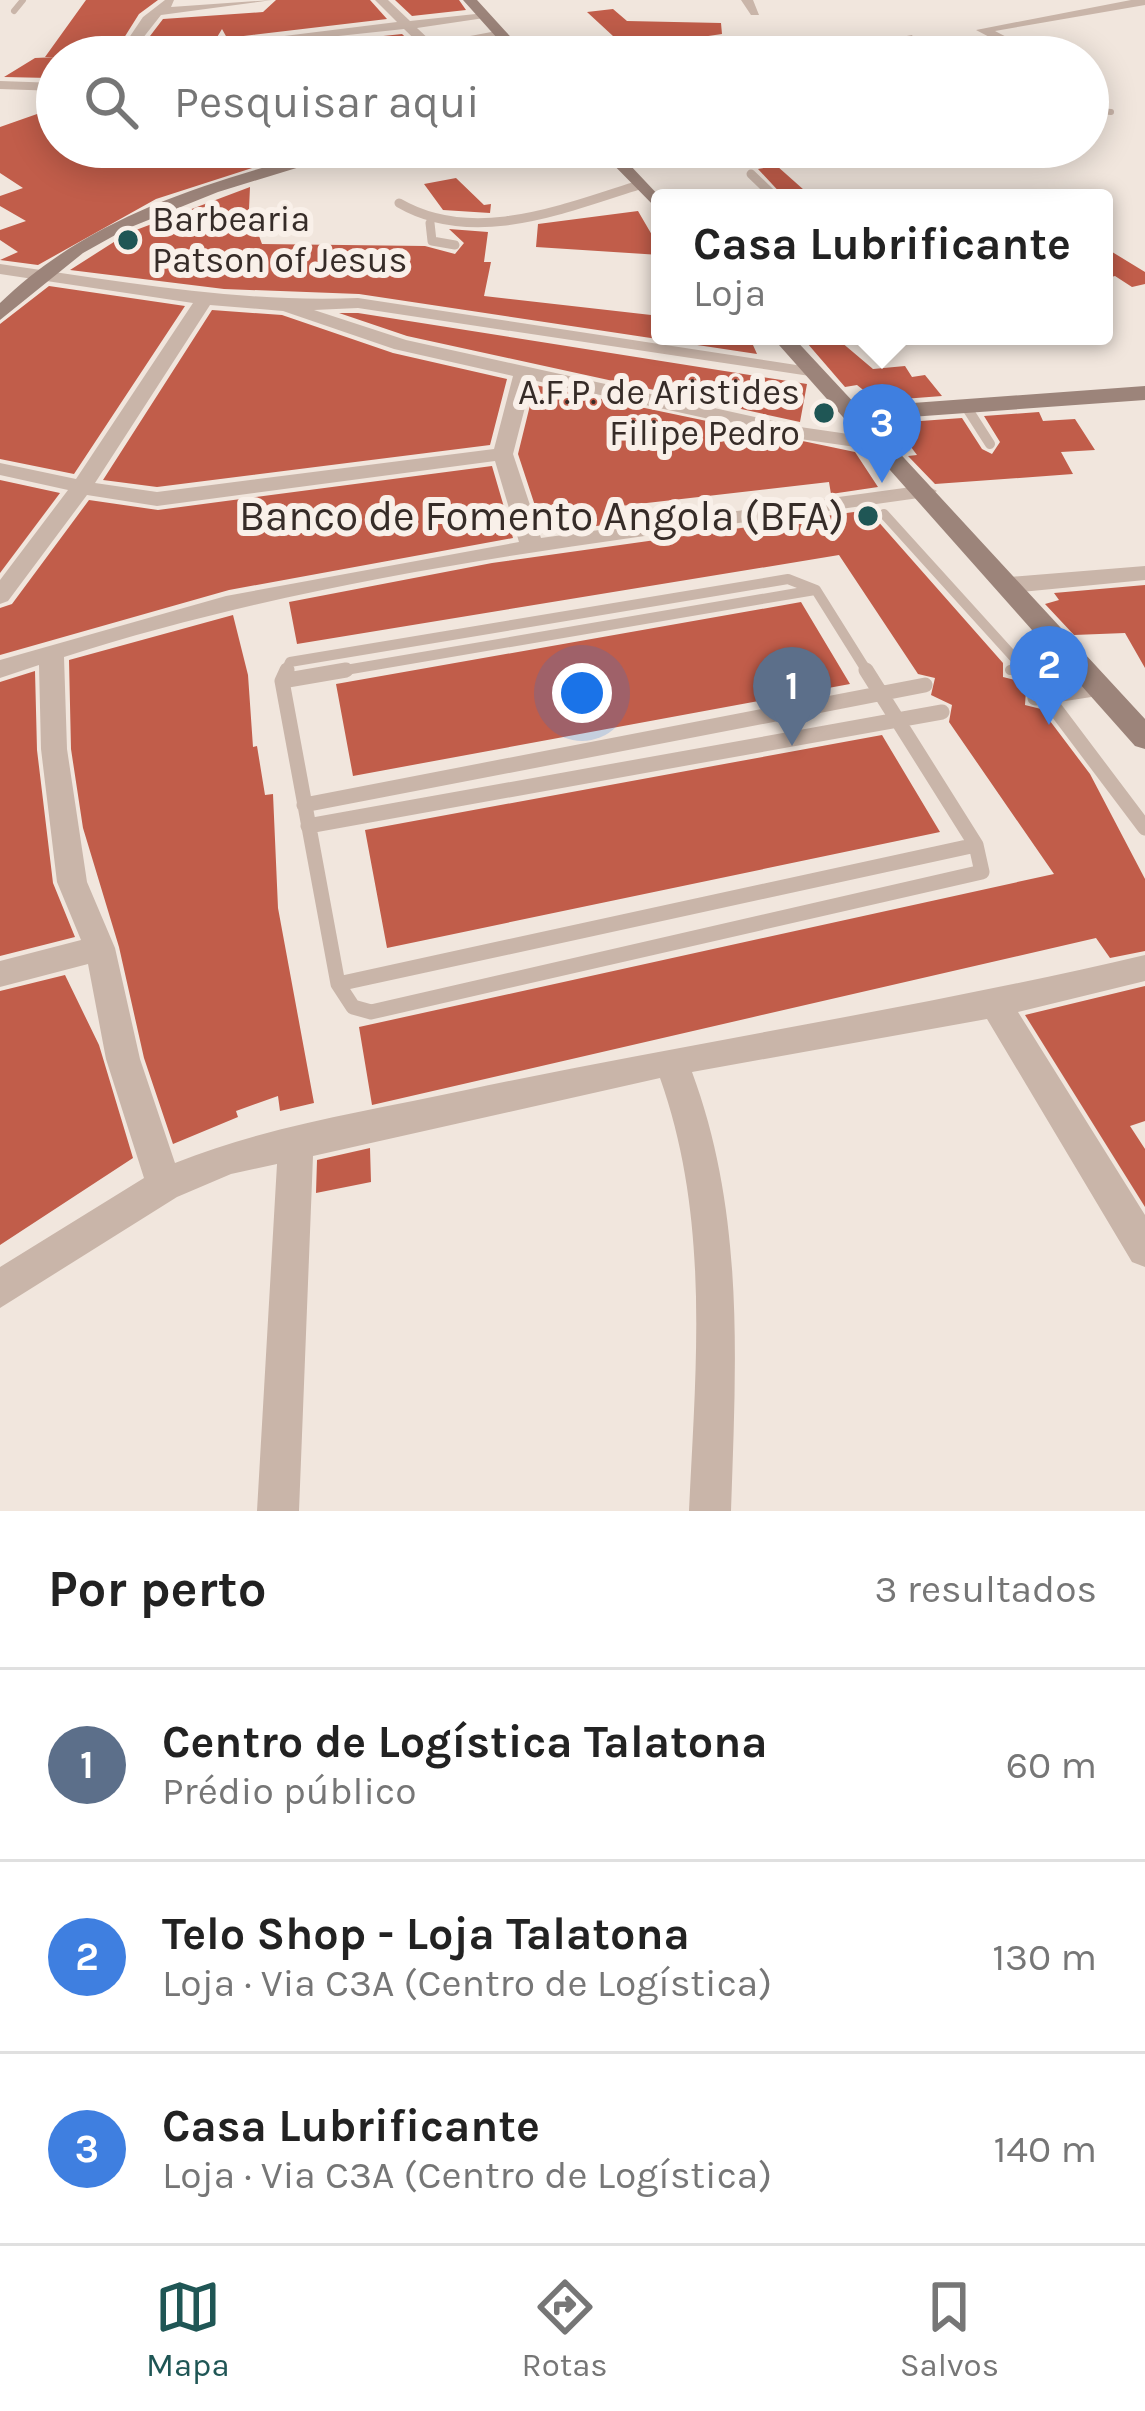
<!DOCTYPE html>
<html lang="pt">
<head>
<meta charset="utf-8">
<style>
  body { margin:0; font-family:Karla,sans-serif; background:#f6f6f6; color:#222 }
  .you { position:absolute; left:582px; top:693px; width:42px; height:42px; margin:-30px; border:9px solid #fff; border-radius:50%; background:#1a73e8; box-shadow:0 0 0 18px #1a73e833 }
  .badge { display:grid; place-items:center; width:78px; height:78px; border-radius:50%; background:#1f5655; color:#fff; font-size:39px; font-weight:700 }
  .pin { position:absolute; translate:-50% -99px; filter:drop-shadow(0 3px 6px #0008) }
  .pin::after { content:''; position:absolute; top:63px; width:42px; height:36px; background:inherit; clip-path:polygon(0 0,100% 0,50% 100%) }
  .popup { position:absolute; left:651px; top:189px; width:462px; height:156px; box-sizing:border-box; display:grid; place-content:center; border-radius:12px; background:#fff; filter:drop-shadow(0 3px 9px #0005); font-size:39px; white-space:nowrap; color:#767676 }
  .popup b { font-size:45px; color:#222 }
  .popup::after { content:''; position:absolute; left:50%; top:100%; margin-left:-24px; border:24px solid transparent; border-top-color:#fff }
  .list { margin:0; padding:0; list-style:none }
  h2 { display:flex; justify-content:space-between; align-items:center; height:156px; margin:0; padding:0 48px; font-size:51px }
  h2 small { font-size:39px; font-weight:400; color:#767676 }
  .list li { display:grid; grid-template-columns:78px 1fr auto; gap:36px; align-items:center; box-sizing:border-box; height:192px; padding:0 48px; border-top:3px solid #e0e0e0 }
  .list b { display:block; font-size:45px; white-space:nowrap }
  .list p { margin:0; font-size:39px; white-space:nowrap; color:#767676 }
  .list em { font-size:39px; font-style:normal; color:#767676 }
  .icon { flex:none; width:66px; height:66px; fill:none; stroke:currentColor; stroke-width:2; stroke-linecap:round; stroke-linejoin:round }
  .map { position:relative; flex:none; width:1145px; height:1511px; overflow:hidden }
  .search { position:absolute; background:#fff; box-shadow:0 6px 30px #0003; left:36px; right:36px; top:36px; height:132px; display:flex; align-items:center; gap:30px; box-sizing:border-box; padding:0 42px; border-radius:66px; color:#767676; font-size:45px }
  .sheet { height:732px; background:#fff }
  nav { display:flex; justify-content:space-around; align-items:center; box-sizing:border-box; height:168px; border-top:3px solid #e0e0e0; background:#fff; font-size:33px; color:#767676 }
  nav a { display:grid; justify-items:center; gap:6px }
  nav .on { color:#1f5655 }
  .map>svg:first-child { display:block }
  .building { fill:#c15d4a }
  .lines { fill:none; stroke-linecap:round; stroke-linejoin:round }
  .lane-far3 { stroke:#c9b5a9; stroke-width:6 }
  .lane-far2 { stroke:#c9b5a9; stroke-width:9 }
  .lane-far1 { stroke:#c9b5a9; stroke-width:10 }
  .lane { stroke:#c9b5a9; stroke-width:15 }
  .street { fill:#c9b5a9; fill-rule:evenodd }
  .secondary { fill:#9c847a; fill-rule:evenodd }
  .poi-dot { fill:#1f5655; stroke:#f9f0e9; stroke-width:4.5 }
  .labels { text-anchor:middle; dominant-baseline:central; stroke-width:12; stroke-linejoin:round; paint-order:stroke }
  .far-poi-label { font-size:36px; fill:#362c28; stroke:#f9f0e9; text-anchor:start }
  .poi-label { font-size:42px; fill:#362c28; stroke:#f9f0e9; text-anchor:end }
</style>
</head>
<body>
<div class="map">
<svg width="1145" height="1511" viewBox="0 0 1145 1511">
  <rect width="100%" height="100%" fill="#f1e6dd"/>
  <path class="building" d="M86 0H158L139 14 112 57H45Z
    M276 0H370L387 19 227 38 222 29 205 57H134L163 19 263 12Z
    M395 0H459L466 10 412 16Z
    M613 9 627 21 721 23 722 34 626 48 587 12Z
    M402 34 427 57H238L234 52Z
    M57 57V74L50 78 4 77 35 58Z
    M57 107V147H281L286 157 156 199 38 265 0 260 18 252 0 240V230L26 221 0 206V196L23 188 0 173V127Z
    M777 166 813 198H785L758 169Z
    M456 178 484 205 491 204 490 213 443 210 424 184Z
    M250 187 249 209 262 244 425 246 455 254 464 243 449 229 488 232 484 262H491L484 296 660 316V336H749L757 354 359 294 224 289 70 270 128 233Z
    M638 211 652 235H660V255L536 247 538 224Z
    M1104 247 1145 272V284L1132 287 1115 276 1104 279Z
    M49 286 185 306 74 474 0 459V324Z
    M212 310 282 315 393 353 507 379 490 445 157 487 103 480Z
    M339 313H358L807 384 800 422 407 336Z
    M801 336H834L873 369 905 366 912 377 925 375 942 396 877 401 857 385 845 387Z
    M535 385 855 452 878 487 831 494 829 482 612 507 619 523 544 533 518 454Z
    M1039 412 1043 421 1075 419 1095 450 1061 452 1073 474 935 484 908 456 917 455 893 423 962 418 982 449 992 454 1000 442 984 416Z
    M492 466 513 538 229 590 0 655V608L12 604 89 500 158 510Z
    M0 480 60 493 0 573Z
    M868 510 1003 663V677L1019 681 1026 690 1025 705 1041 709 1090 774 1145 879V951L1110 958 1096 938 372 1105 359 1027 1054 874 949 722 952 705 931 695 935 678 918 674 839 555 297 644 289 602 492 563Z
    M1145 585V668L1125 633 1074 635 1045 604 1059 600 1054 593Z
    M801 602 850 684 353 776 336 684Z
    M233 615 248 675 253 747 257 746 265 795 273 794 278 908 314 1103 280 1111 278 1096 236 1111 238 1117 173 1144 144 1058 119 947 83 828 71 749 69 660Z
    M35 671 37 750 53 883 75 937 0 956V682Z
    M882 735 940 832 387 948 365 830Z
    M65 975 99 1045 133 1158 0 1245V991Z
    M1145 986V1121L1130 1126 1145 1149V1207L1025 1015Z
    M370 1148 371 1182 316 1193 317 1160Z"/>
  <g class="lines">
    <path class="lane-far3" d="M14 11 23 0
      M1088 110 1111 112"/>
    <path class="lane-far2" d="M751 174 776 198
      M399 203C473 246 563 209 639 185
      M430 223 432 241 455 245"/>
    <path class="lane-far1" d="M965 405 990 444
      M884 514 1028 673
      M1010 670 1075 660
      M285 673 290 662 788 579 816 590 868 673
      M328 673 815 590"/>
    <path class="lane" d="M287 670 282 681 338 984 353 1007 371 1012 982 872 976 845 866 670
      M1026 670 1145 828
      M282 681 346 670
      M1035 698 1100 688
      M304 805 925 685
      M308 826 942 712
      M338 984 976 845"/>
    <path class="street" d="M165 0H174L171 7 272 0 161 15 128 57H116L143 17Z
      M375 0H388L410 21 485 13 491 17 417 28 433 43 502 30 508 34 439 49 446 57H433L404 29 225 48 219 44 397 22Z
      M741 0H753L759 15H751Z
      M1131 0H1145V5L995 31 1024 46 1066 41 1062 48 1022 54 976 30Z
      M912 35 916 42 825 57H796Z
      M0 81 57 83V91L0 89Z
      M285 147H299L307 165H297Z
      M0 264C120 281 237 303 358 298L816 368 823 370V378L358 308 314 310 406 340 800 427 883 439 893 445 883 451 800 439 532 380 513 454 541 538 926 485 937 491 926 497C636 539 344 567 64 657L67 749 87 882 115 948 140 1059 175 1163C267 1126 368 1111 466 1090 692 1042 920 1008 1145 955V981L1018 1012 1145 1215V1267L1132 1262 987 1019 692 1072C745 1215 736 1361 731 1511H689C696 1364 710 1219 660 1078L313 1156 299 1511H257L277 1164 231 1174 177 1197 0 1308V1267L144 1178 106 1059 88 964 0 987V961L81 940 57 882 41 749 39 665 0 678V660L226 596 519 542 495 461 157 506 87 495 8 601 0 604V580L68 490 0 475V463L76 479 193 303 0 274ZM210 305 283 311 394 349 513 376 494 449 157 492 95 483Z
      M1145 566V580L1010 593 998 585 1010 577Z"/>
    <path class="secondary" d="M463 0H477L529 57H514Z
      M338 147H365L218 192 126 229 83 253 0 320V303C94 212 215 180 338 147Z
      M596 147H613L661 198 660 212Z
      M771 336H792L858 407 1145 386V400L869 420 1145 719V749L1135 746Z"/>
  </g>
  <g class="poi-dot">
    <circle cx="128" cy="240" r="12"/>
    <circle cx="824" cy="413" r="12"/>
    <circle cx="868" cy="516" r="12"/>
  </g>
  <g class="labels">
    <g class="far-poi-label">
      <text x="152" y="219">Barbearia<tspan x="152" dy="41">Patson of Jesus</tspan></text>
      <text x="800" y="392" text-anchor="end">A.F.P. de Aristides<tspan x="800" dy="41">Filipe Pedro</tspan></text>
    </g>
    <g class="poi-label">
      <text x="844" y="516">Banco de Fomento Angola (BFA)</text>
    </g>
  </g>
</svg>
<div class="you"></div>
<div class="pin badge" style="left:792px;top:746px;background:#5c6f8a">1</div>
<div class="pin badge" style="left:1049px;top:725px;background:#3f7fe0">2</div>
<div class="pin badge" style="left:882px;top:483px;background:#3f7fe0">3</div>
<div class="popup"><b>Casa Lubrificante</b>Loja</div>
<div class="search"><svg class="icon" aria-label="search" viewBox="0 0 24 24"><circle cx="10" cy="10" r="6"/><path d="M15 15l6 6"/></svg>Pesquisar aqui</div>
</div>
<section class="sheet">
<h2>Por perto<small>3 resultados</small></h2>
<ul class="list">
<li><span class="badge" style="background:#5c6f8a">1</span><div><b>Centro de Logística Talatona</b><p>Prédio público</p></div><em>60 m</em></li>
<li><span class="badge" style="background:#3f7fe0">2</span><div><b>Telo Shop - Loja Talatona</b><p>Loja · Via C3A (Centro de Logística)</p></div><em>130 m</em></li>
<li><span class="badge" style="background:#3f7fe0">3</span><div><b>Casa Lubrificante</b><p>Loja · Via C3A (Centro de Logística)</p></div><em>140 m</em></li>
</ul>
</section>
<nav>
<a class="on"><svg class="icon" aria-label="map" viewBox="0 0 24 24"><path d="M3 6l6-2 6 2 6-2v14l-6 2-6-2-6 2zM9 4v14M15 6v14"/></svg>Mapa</a>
<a><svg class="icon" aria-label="directions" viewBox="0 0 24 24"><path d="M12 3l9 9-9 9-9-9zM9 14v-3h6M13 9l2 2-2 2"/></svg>Rotas</a>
<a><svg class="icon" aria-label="saved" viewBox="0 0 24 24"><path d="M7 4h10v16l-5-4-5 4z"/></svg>Salvos</a>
</nav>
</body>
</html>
